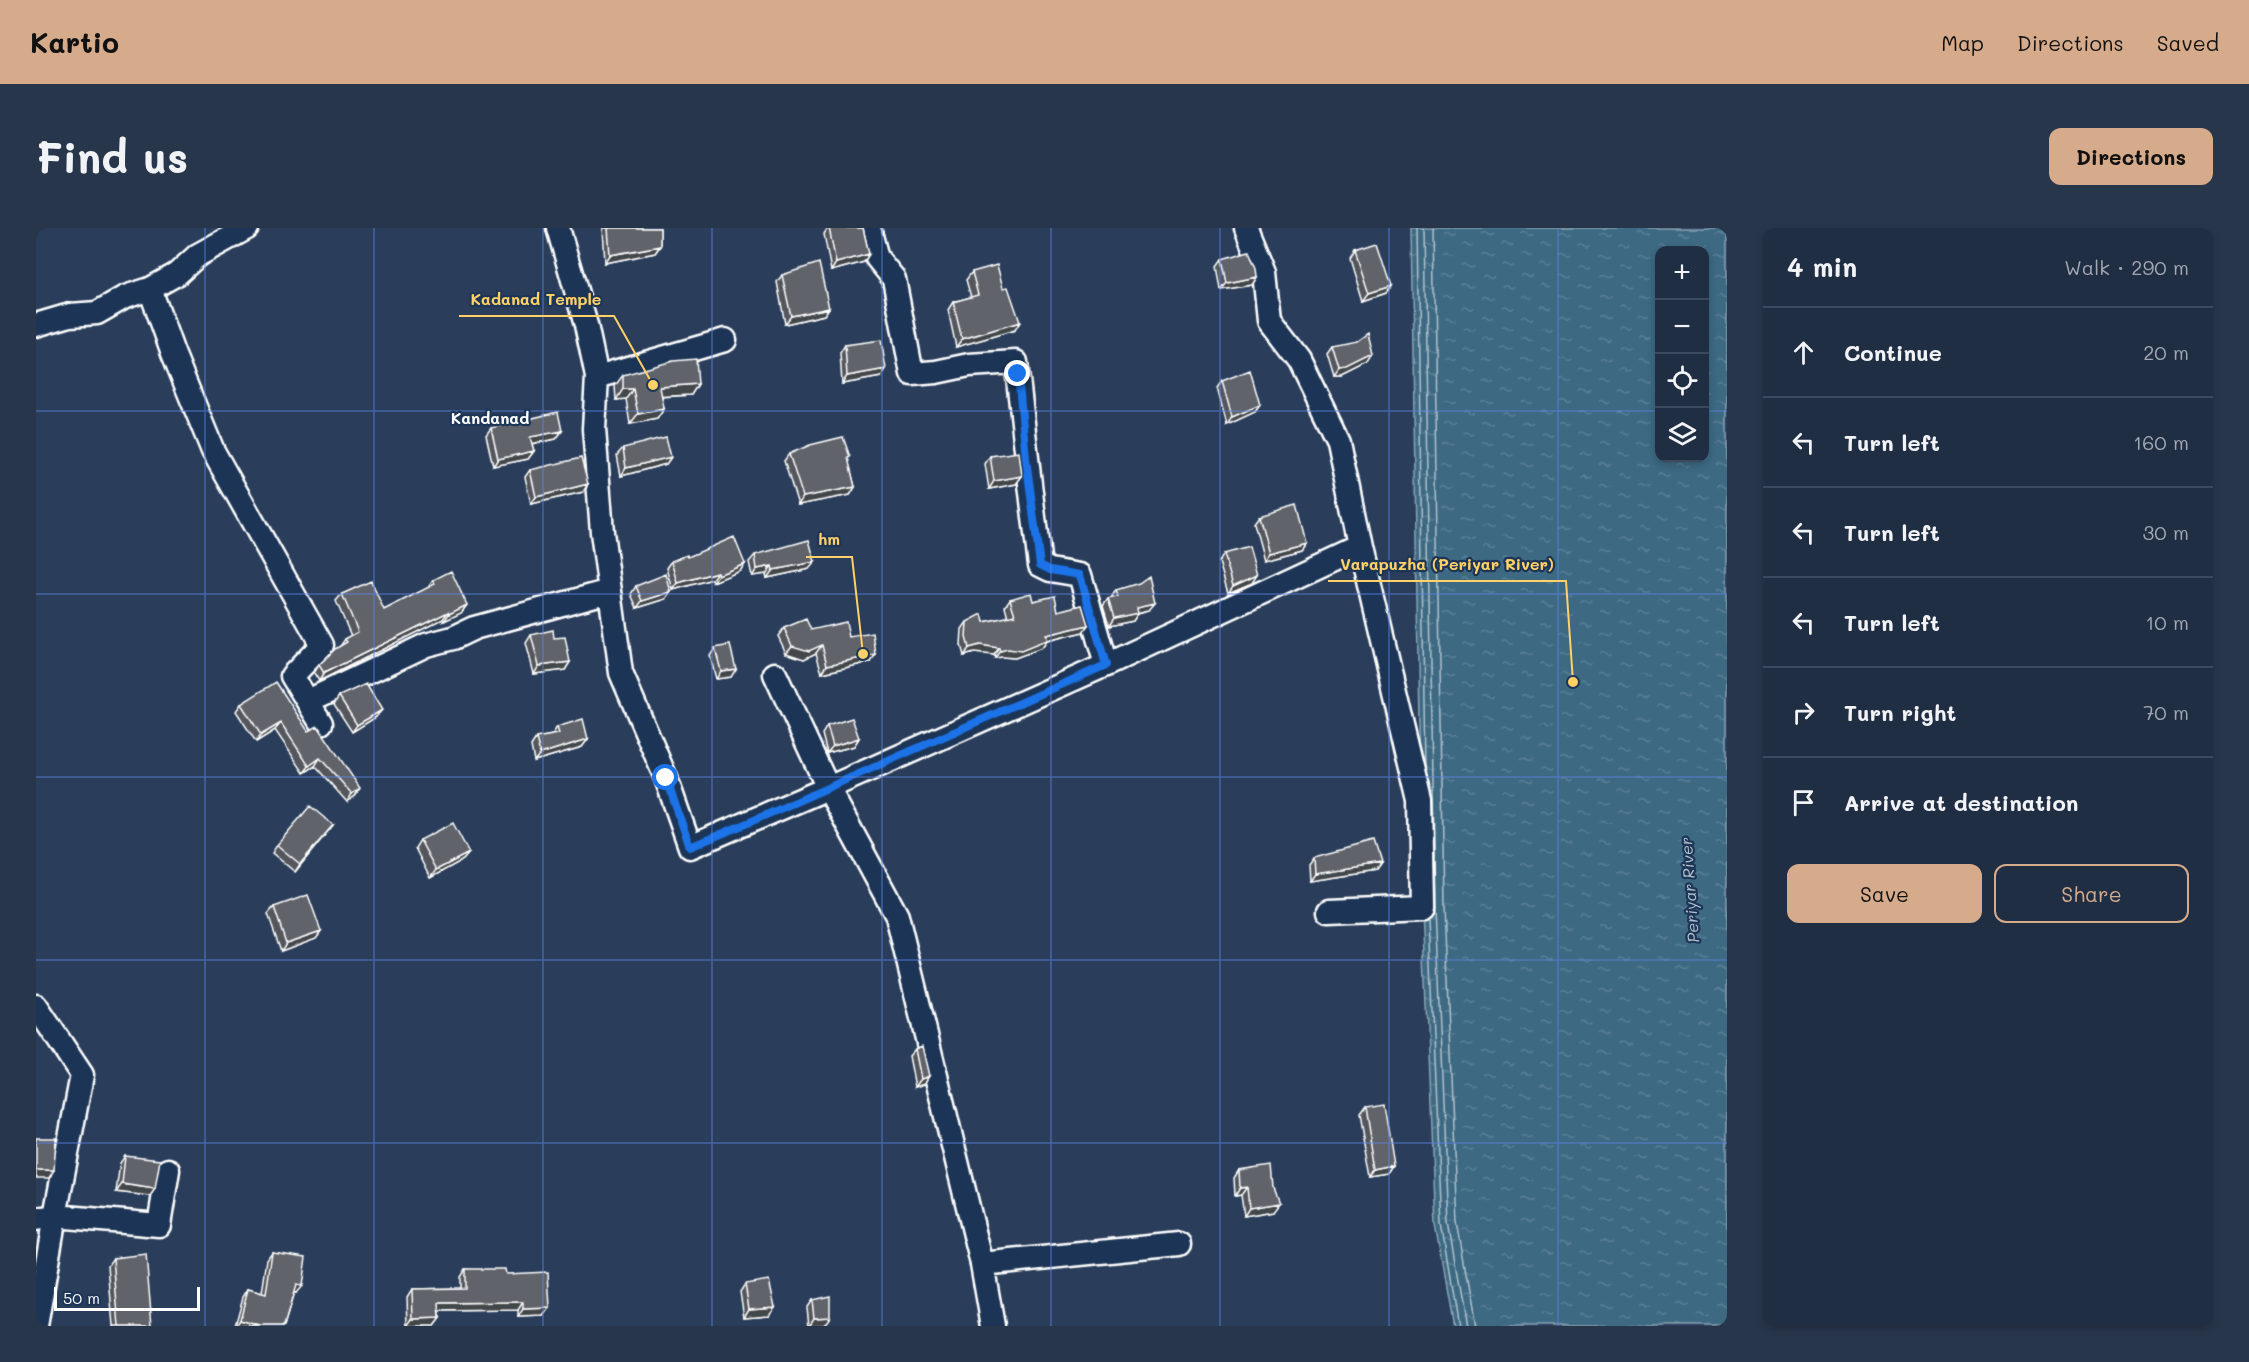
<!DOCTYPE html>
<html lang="en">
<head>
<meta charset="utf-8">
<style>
  body { margin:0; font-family:Mali,sans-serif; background:#28364b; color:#f1f3f6 }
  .controls { position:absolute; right:18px; top:18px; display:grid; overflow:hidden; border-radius:12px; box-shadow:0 3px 9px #0003 }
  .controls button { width:54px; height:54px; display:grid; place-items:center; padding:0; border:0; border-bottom:2px solid #3d4a5d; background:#202e44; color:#f1f3f6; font:30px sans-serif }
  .scale { position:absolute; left:18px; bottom:15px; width:146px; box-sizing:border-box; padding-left:6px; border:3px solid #fff; border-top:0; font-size:16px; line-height:21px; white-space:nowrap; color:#fff; -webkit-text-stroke:4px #1d3557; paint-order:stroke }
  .stop { position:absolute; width:18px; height:18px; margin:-14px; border:4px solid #1a73e8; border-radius:50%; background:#fff }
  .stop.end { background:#1a73e8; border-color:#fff; box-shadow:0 2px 6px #0008 }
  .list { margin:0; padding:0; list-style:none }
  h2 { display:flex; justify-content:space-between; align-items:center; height:78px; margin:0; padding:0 24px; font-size:26px }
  h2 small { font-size:20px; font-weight:400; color:#a2a8b2 }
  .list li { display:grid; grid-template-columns:39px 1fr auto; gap:18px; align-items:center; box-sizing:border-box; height:90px; padding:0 24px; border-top:2px solid #3d4a5d }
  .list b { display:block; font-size:22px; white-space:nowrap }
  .list em { font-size:20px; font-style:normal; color:#a2a8b2 }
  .actions { display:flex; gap:12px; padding:18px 24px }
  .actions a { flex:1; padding:14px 0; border:2px solid #d6ab8b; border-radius:12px; text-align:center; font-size:21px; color:#d6ab8b }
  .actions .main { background:#d6ab8b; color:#111 }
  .icon { flex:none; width:33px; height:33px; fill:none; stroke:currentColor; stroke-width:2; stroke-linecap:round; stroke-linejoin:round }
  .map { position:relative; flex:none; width:1691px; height:1098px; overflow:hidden; border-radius:12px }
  header { display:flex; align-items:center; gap:36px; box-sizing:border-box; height:84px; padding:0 30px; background:#d6ab8b; color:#111 }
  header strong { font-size:28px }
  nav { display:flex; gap:33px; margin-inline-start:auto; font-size:21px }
  .intro { display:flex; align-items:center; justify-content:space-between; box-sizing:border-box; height:144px; padding:0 36px }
  h1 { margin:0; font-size:42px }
  .button { padding:15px 27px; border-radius:12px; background:#d6ab8b; color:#111; font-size:21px; font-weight:700 }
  main { display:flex; gap:36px; padding:0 36px }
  aside { flex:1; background:#202e44; border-radius:12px; box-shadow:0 3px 9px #0003 }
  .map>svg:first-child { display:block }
  .water { fill:url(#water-ripples); stroke:#8ba5b5; stroke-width:1.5; fill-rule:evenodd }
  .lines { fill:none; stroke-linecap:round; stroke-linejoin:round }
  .shore { stroke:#b2c3cd; stroke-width:1.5 }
  .minor-casing { stroke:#fff; stroke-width:27 }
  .minor { stroke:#1d3557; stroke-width:22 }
  .wall { fill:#53565b; stroke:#fff; stroke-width:1.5 }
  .shaded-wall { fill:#43464a; stroke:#fff; stroke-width:1.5 }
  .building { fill:#60646a; stroke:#fff; stroke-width:1.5 }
  .route { stroke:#1a73e8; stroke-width:8 }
  .grid { fill:none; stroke:#6183e4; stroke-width:1.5; stroke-opacity:0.55 }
  .labels { text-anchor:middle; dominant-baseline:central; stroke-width:4.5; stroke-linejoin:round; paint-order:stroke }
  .neighbourhood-label { font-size:16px; font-weight:bold; fill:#fff; stroke:#1d3557 }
  .water-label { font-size:16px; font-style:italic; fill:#b2c3cd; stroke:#1d3557 }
  .leader { fill:none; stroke:#ffd166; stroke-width:2 }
  .callout-dot { fill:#ffd166; stroke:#1d3557; stroke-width:2 }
  .callout-label { font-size:16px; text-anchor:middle; font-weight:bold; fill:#ffd166; stroke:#1d3557; stroke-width:4.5; stroke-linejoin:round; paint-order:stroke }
</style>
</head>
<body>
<header>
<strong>Kartio</strong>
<nav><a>Map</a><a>Directions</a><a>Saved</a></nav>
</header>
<div class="intro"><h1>Find us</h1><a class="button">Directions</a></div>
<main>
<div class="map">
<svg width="1691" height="1098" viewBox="0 0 1691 1098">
  <defs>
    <pattern id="water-ripples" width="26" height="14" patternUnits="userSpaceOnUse" patternTransform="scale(1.5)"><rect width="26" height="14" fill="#3e6983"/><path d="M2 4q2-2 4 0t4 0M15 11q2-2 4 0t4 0" fill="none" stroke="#5b8096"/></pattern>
  </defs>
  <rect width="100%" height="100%" fill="#2a3e5b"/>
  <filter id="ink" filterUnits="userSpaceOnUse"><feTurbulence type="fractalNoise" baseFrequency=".0167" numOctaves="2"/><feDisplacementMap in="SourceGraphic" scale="12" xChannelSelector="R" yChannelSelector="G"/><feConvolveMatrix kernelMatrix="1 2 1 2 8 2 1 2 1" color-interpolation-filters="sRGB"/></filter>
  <g filter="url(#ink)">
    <path class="water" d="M1375 0H1691V1098H1417L1399 998 1386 679ZM1624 22H1668V230H1624Z"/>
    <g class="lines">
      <path class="shore" d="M1381 0 1389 540
        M1388 0 1399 679 1412 996 1430 1098
        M1397 0 1408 679 1421 995 1439 1098
        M1392 690 1405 997 1422 1098"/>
      <g class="minor-casing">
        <path id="minor" d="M522 0 550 97 561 149 558 201 566 304 585 445 630 550 654 619 792 560 861 688 946 1036 957 1098
          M833 0 841 30 858 51 876 146 900 144 933 137 980 134C988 202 995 269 1004 337L1014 342 1044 347 1070 437
          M1210 0 1228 44 1233 93 1263 132 1302 212 1324 319
          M114 61 137 125 177 223 286 417 256 448 285 495
          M0 97 34 87 61 85 89 69 114 61 141 46 162 27 211 0
          M561 149 689 112
          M739 446 792 560 1070 437 1324 319 1384 573 1386 679 1293 683
          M272 473 390 417 417 410 438 400 574 363
          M0 778 46 847 19 988 0 991
          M946 1036 1143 1016
          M0 1098 19 988 123 997 132 942"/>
      </g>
      <use href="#minor" class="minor"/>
    </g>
    <path class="wall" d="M567 0H624V18L619 25 569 35Z
      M792 0H827L833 26 828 34 795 43 788 6Z
      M1319 22 1355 58 1350 65 1327 73 1314 30Z
      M1186 31 1221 49 1216 57 1185 62 1181 38Z
      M936 44 967 60 979 102 920 119 912 82 917 74 935 69 930 52Z
      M746 47 793 80 788 87 749 96 741 54Z
      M809 117 845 149 806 156 804 125Z
      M1296 119 1332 136 1306 149H1298L1291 126Z
      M587 147 662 156 655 167 626 169 628 181 621 191 594 196 590 171 580 172 579 158Z
      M1186 153 1224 177 1219 184 1191 197 1181 160Z
      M455 200 526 203 520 211 496 216 498 223 492 231 457 238 450 207Z
      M587 220 635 229 630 236 585 248 581 227Z
      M753 226 812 232 819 259 814 267 762 277 748 233Z
      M954 228 986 248 980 256 953 261 949 236Z
      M494 242 547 264 495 276 489 249Z
      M1223 288 1271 315 1266 322 1228 332 1218 295Z
      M1188 326 1216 355 1192 365 1183 334Z
      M719 327 773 341 731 350 730 346 716 348 713 334Z
      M652 329 709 336 704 343 677 354 676 351 637 362 631 340 636 333Z
      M397 352 431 377 425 385 408 393 407 391 283 453 278 445 283 437 305 417 309 411 315 408 300 373 306 366 348 382 392 360Z
      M600 358 630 371 601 380 595 366Z
      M1080 362 1113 382 1102 385 1097 393 1073 398 1067 378 1072 371 1075 370Z
      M974 371 997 373 1022 383 1047 404 1011 413 1006 420 979 430 966 429 959 430 958 427 938 425 928 428 925 417 926 401 931 394H948L972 389 969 378Z
      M748 400 775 402 813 409 835 434 786 445 780 425 768 431 750 425 742 408Z
      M495 407 534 434 529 442 498 446 490 415Z
      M679 420 695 449 680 451 674 428Z
      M303 468 340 489 316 504 298 476Z
      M205 476 272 503 319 568 311 574 279 538 268 545 239 502 220 514 200 483Z
      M791 498 823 510 818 518 791 525 786 506Z
      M521 499 552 511 546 519 498 533 495 518 500 510 516 507Z
      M297 597 259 644 236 625 241 617Z
      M384 612 433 625 427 632 394 650 379 620Z
      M1278 630 1344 636 1339 643 1274 653 1273 637Z
      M238 679 285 703 280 710 245 723 232 686Z
      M879 821 888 856 879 859 873 828Z
      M1329 879 1358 938 1353 946 1334 949 1323 887Z
      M89 928 114 968 80 964 84 935Z
      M1203 942 1237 960V983L1208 988 1205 967 1199 968 1198 950Z
      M236 1024 260 1065H258L248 1098H199L207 1069 212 1061 226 1065 231 1031Z
      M77 1030 116 1098H77L72 1037Z
      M429 1041 470 1046 508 1088 482 1089V1082L404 1083V1090L398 1098H372L371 1069 376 1061 424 1060V1049Z
      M709 1056 733 1087 708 1089 704 1064Z
      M776 1072 788 1097 773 1098 771 1079Z"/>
    <path class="shaded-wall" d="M624 18 619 25 569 35 574 27Z
      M833 26 828 34 795 43 800 35Z
      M1221 49 1216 57 1185 62 1191 55Z
      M1355 58 1350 65 1327 73 1333 65Z
      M793 80 788 87 749 96 755 88Z
      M984 94 979 102 920 119 926 111Z
      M1337 128 1332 136 1306 149H1298L1303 142Z
      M850 141 845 149 806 156 811 148Z
      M662 156 655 167 616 169 624 159Z
      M587 161H597L590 171 580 172Z
      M1224 177 1219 184 1191 197 1196 189Z
      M628 181 621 191 594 196 602 186Z
      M526 203 520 211 489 217 494 209Z
      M498 223 492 231 457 238 462 231Z
      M635 229 630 236 585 248 590 240Z
      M986 248 980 256 953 261 958 253Z
      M552 256 547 264 495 276 500 269Z
      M819 259 814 267 762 277 767 269Z
      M1271 315 1266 322 1228 332 1233 325Z
      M779 334 773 341 731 350 737 342Z
      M709 336 704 343 677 354 682 347Z
      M736 338 730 346 716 348 721 341Z
      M681 344 676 351 637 362 642 355Z
      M1221 347 1216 355 1192 365 1197 358Z
      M635 364 630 371 601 380 606 373Z
      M1119 375 1113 382 1095 386 1101 379Z
      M431 377 425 385 408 393 413 386Z
      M412 384 407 391 283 453 288 445Z
      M1102 385 1097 393 1073 398 1078 390Z
      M1052 397 1047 404 1011 413 1006 420 979 430 966 429 959 430 964 423 1010 407Z
      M786 417 780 425 768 431 750 425 756 418Z
      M944 417 963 420 958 427 938 425 928 428 933 420Z
      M840 427 835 434 786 445 791 437Z
      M534 434 529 442 498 446 503 438Z
      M700 441 695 449 680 451 685 443Z
      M346 482 340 489 316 504 321 497Z
      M245 495 239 502 220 514 225 507Z
      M823 510 818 518 791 525 797 518Z
      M552 511 546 519 498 533 504 526Z
      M284 530 279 538 268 545 273 538Z
      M324 560 319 568 311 574 316 566Z
      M297 597 291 604 259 644 264 636Z
      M433 625 427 632 394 650 400 642Z
      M1344 636 1339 643 1274 653 1279 646Z
      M285 703 280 710 245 723 250 715Z
      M893 848 888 856 879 859 885 851Z
      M1358 938 1353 946 1334 949 1339 942Z
      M0 942H18L13 950H0Z
      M86 956 119 961 114 968 80 964Z
      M1211 959 1205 967 1199 968 1204 960Z
      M1243 975 1237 983 1208 988 1213 980Z
      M260 1057 266 1058 260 1065 255 1064Z
      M487 1074 482 1082 398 1083 403 1075Z
      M739 1079 733 1087 708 1089 713 1081Z
      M514 1080 508 1088 482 1089 487 1081Z
      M794 1089 788 1097 773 1098 778 1090Z
      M404 1090 398 1098H372L377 1091Z
      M204 1092 224 1098H200Z"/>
    <path class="building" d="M572 0H624V18L574 27Z
      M793 0H827L833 26 800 35Z
      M1341 15 1355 58 1333 65 1319 22Z
      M1213 23 1220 40 1221 49 1191 55 1186 31Z
      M783 35 793 80 755 88 746 47Z
      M961 37 967 60 972 59 984 94 926 111 917 74 942 67 936 44Z
      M1332 106 1337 128 1311 141 1303 142 1296 119 1321 114Z
      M845 112 850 141 811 148 809 117Z
      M660 131 662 156 624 159 628 181 602 186 597 161H587V147L637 133Z
      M1214 142 1224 177 1196 189 1186 153Z
      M522 184 526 203 494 209 498 223 462 231 455 200Z
      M630 209 635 229 590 240 587 220Z
      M807 209 814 229 812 230 819 259 767 269 753 226 774 217Z
      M983 224 986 248 958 253 954 228Z
      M545 230 552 256 500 269 494 242Z
      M1261 277 1271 315 1233 325 1223 288Z
      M698 309 709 336 682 347 681 344 642 355 636 333 651 327 652 329Z
      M773 312 779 334 737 342 736 338 721 341 719 327Z
      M1213 319 1221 347 1197 358 1188 326Z
      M415 343 431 377 413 386 412 384 288 445 283 437 299 421 311 414 309 411 322 404 306 366 335 353 348 382 399 356 397 352Z
      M630 346 635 364 606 373 600 358Z
      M1113 348 1119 375 1101 379 1102 385 1078 390 1072 371 1082 369 1080 362 1103 355Z
      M995 365 997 373 1019 368 1022 383 1046 377 1052 397 1010 407 1012 412 985 423 972 421 964 423 963 420 944 417 933 420 930 409 931 394 946 386 948 394 979 387 974 371Z
      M770 391 775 402 810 394 813 409 837 405 840 427 791 437 786 417 773 423 756 418 748 400Z
      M517 402 518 410 529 409 534 434 503 438 495 407Z
      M694 417 700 441 685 443 679 420Z
      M240 454 272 503 282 498 324 560 316 566 284 530 273 538 245 495 225 507 205 476Z
      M330 456 346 482 321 497 303 468Z
      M816 490 823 510 797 518 791 498Z
      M547 491 552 511 504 526 500 510 523 506 521 499Z
      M274 578 297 597 264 636 241 617Z
      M417 595 433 625 400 642 384 612Z
      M1337 614 1344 636 1279 646 1278 630Z
      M272 667 285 703 250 715 238 679Z
      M886 818 893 848 885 851 879 821Z
      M1348 876 1358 938 1339 942 1329 879Z
      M0 910H20L18 942H0Z
      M89 928 124 932 119 961 86 956Z
      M1235 937 1237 960 1243 975 1213 980 1211 959 1204 960 1203 942Z
      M236 1024 270 1029 266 1058 260 1057 248 1098H224L204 1092 212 1061 230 1066Z
      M110 1026 116 1098H83L77 1030Z
      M429 1041H469L470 1046 512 1044 514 1080 487 1081V1074L403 1075 404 1090 377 1091 376 1061 429 1060Z
      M733 1052 739 1079 713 1081 709 1056Z
      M794 1068V1089L778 1090 776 1072Z"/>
  </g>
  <g class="lines" filter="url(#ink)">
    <path class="route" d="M630 550 654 619 714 594 1070 437 1044 347 1014 342 1004 337 990 230 982 146"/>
  </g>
  <path class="grid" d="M169 0V1098M338 0V1098M507 0V1098M676 0V1098M846 0V1098M1015 0V1098M1184 0V1098M1353 0V1098M1522 0V1098M0 183H1624M1668 183H1691M0 366H1691M0 549H1691M0 732H1691M0 915H1691"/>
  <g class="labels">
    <g class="neighbourhood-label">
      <text x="454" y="189">Kandanad</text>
    </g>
    <g class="water-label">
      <text transform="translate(1653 662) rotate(-94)">Periyar River</text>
    </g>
  </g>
  <path class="leader" d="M617 157L578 88H423M827 426L816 329H770M1537 454L1530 353H1292"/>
  <g class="callout-dot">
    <circle cx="617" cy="157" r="6"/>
    <circle cx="827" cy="426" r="6"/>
    <circle cx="1537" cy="454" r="6"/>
  </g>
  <g class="callout-label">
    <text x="500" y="77">Kadanad Temple</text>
    <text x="793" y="317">hm</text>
    <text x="1411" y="342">Varapuzha (Periyar River)</text>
  </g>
</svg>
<div class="controls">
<button>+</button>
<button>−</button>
<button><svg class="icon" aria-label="locate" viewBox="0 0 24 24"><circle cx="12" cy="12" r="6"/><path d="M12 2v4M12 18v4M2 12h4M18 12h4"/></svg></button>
<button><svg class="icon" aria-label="layers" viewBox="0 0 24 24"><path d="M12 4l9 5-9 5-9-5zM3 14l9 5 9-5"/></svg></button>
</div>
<div class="scale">50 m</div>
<div class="stop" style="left:630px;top:550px"></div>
<div class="stop end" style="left:982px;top:146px"></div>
</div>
<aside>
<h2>4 min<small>Walk · 290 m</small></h2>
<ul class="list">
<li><svg class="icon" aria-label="ahead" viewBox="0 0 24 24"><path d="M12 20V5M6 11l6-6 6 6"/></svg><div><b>Continue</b></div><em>20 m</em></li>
<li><svg class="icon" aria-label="left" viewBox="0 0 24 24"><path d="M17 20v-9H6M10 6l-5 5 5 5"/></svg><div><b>Turn left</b></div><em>160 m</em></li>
<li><svg class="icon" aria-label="left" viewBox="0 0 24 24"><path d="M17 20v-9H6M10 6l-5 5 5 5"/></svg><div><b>Turn left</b></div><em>30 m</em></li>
<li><svg class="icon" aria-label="left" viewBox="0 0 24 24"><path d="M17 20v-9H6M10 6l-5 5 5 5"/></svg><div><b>Turn left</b></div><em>10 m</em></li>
<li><svg class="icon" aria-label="right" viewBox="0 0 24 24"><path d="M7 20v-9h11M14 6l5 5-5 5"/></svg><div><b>Turn right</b></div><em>70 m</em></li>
<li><svg class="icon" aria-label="arrive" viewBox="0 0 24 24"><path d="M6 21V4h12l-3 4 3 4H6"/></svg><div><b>Arrive at destination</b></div></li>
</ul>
<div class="actions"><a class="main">Save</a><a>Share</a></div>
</aside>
</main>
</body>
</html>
